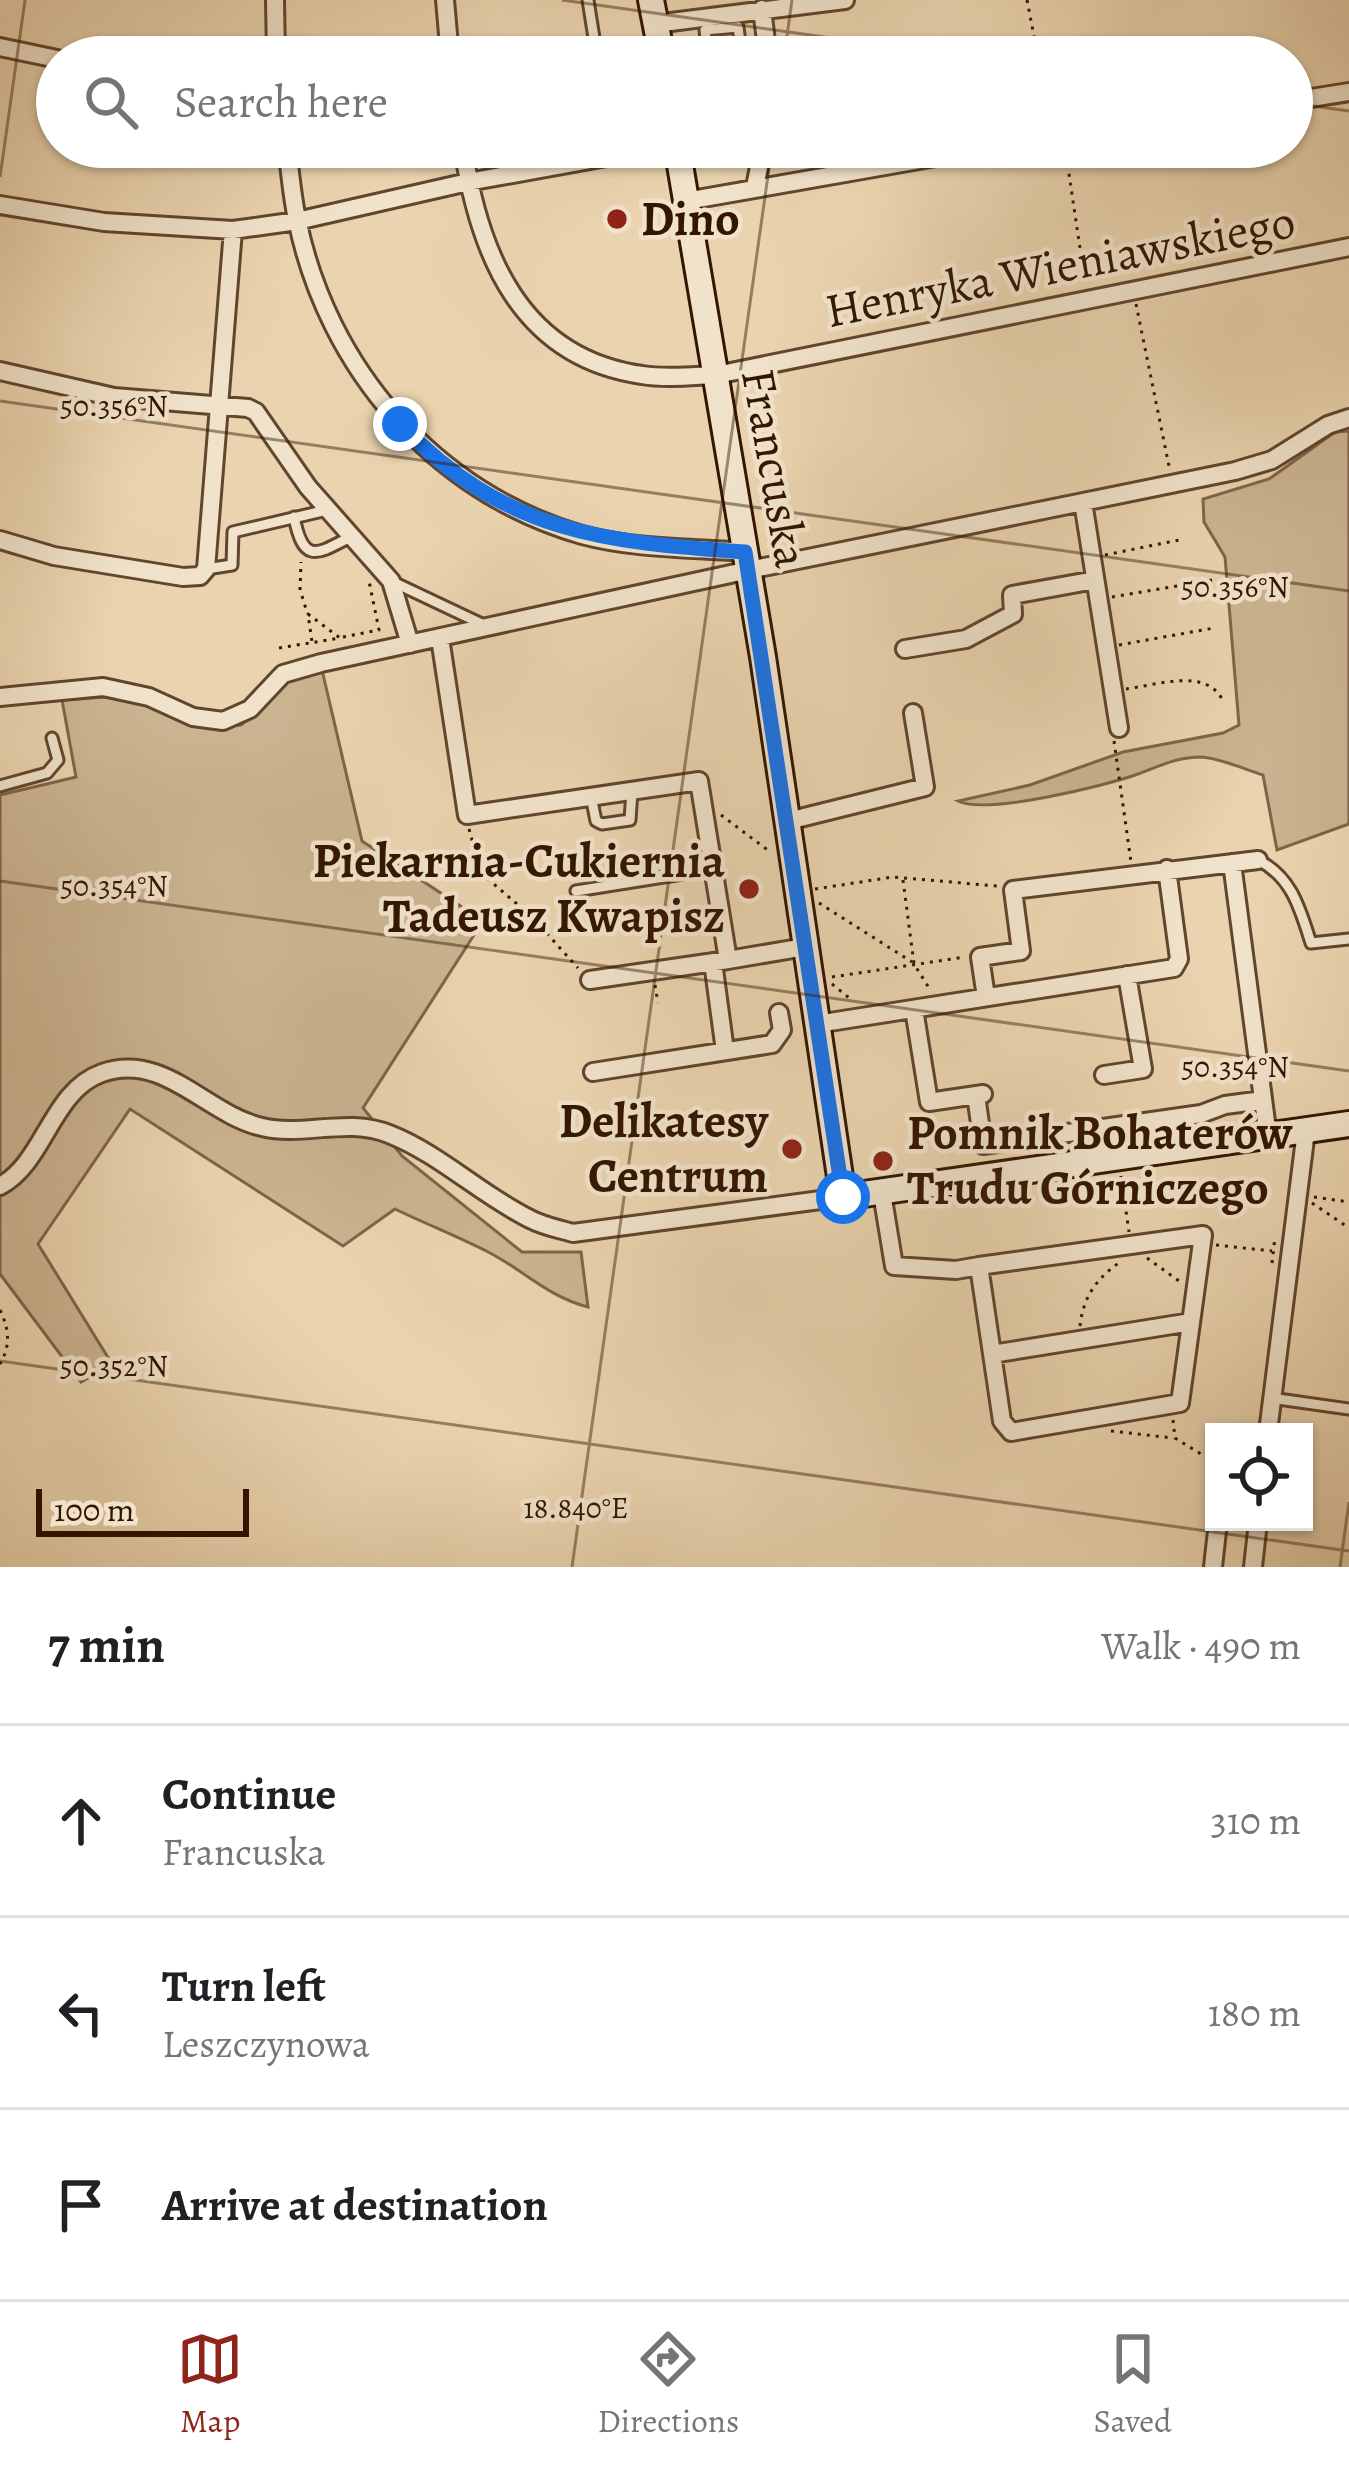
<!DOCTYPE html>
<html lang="en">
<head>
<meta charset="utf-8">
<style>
  body { margin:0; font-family:Alegreya,serif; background:#f6f6f6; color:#202124 }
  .controls { position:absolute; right:36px; bottom:36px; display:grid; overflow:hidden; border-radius:0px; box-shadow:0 3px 9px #0004 }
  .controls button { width:108px; height:108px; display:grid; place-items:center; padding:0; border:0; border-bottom:3px solid #e0e0e0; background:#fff; color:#202124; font:60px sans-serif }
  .scale { position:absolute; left:36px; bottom:30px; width:213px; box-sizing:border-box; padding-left:12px; border:6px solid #331500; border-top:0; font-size:33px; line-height:42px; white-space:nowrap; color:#331500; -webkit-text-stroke:9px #f1e3cb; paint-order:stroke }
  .stop { position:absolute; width:36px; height:36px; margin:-27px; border:9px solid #1a73e8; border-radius:50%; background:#fff }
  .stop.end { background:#1a73e8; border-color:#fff; box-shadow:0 3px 12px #0008 }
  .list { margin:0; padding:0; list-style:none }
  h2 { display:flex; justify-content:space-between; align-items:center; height:156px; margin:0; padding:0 48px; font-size:51px }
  h2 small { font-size:39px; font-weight:400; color:#757577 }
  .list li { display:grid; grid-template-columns:78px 1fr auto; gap:36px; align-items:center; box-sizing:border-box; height:192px; padding:0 48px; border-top:3px solid #e0e0e0 }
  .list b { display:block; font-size:45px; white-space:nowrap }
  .list p { margin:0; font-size:39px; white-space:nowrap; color:#757577 }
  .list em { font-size:39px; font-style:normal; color:#757577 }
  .icon { flex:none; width:66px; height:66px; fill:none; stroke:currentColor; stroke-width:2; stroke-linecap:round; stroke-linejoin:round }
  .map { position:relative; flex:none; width:1349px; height:1567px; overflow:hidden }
  .search { position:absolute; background:#fff; box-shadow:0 3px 9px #0004; left:36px; right:36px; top:36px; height:132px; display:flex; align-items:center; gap:30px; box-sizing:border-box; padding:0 42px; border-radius:66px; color:#757577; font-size:45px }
  .sheet { height:732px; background:#fff }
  nav { display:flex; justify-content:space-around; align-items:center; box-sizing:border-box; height:168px; border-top:3px solid #e0e0e0; background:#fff; font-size:33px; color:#757577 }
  nav a { display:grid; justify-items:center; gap:6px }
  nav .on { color:#8f2418 }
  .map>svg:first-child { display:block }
  .green { fill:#cbb491; stroke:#7f6448; stroke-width:3 }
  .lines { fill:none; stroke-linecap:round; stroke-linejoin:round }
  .lane-casing { stroke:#61452c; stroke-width:15 }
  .street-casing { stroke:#61452c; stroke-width:22 }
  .secondary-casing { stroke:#331500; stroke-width:30 }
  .path { stroke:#331500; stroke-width:3; stroke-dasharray:3 6; stroke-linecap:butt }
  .lane { stroke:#f1e3cb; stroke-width:9 }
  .street { stroke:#f1e3cb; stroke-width:16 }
  .secondary { stroke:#f1e3cb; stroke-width:24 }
  .route { stroke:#1a73e8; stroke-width:15 }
  .ticks { fill:none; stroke:#331500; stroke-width:3; stroke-opacity:0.45 }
  .poi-dot { fill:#8f2418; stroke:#f1e3cb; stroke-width:4.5 }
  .labels { text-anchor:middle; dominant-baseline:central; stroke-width:9; stroke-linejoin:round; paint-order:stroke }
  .poi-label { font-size:48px; font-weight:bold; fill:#331500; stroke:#f1e3cb; text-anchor:start }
  .street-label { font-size:48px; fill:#331500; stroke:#f1e3cb }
  .ticks-label { font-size:30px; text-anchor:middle; fill:#331500; stroke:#f1e3cb; stroke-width:9; stroke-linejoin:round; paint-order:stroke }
</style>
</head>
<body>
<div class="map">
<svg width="1349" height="1567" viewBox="0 0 1349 1567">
  <rect width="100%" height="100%" fill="#ead4af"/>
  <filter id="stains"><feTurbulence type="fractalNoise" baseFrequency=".00167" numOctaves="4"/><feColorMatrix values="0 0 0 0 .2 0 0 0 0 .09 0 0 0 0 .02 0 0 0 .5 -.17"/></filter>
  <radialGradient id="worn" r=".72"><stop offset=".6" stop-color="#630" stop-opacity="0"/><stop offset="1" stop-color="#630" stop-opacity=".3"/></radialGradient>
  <path class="green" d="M1349 431V824L1277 850 1263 775C1244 769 1220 758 1201 757 1177 757 1160 766 1138 774 1105 786 986 815 958 801L1030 785 1123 752 1223 733 1239 725 1225 557 1204 522 1203 499 1269 479 1335 432Z
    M322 670 362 841 483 921 363 1108 402 1156 522 1252H581L588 1307C549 1297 526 1272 490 1253 459 1237 426 1224 395 1209L343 1246 130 1109 38 1244 112 1364 81 1382 0 1274V795L76 777 62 700 104 697 144 703 204 727 241 725 263 707 285 680Z"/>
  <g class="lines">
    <g class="lane-casing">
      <path id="lane" d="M588 0 597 57
        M626 57 656 52
        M708 57 705 30 738 27 742 57
        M294 517C304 566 317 554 354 535
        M206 569 232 565 233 532 327 510
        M391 581 484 625
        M0 786 47 773 58 760 52 738
        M591 796 596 821 602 824 630 820 632 791
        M1258 860C1292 877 1300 909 1311 943L1349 939
        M576 891 714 869
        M1271 1398 1349 1409"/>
    </g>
    <g class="street-casing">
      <path id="street" d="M275 0 276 57
        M445 0 450 57
        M762 9 768 57
        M655 24 845 0
        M0 47 57 59
        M1292 101 1349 92
        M287 147C290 171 292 196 297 219 327 368 435 493 582 535 634 549 692 548 745 552
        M463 147C479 255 521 358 642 375 666 379 692 376 716 375L1349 247
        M755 187 763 147
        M686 201 993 147
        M0 205 104 222 233 230 297 221 468 182 662 147
        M0 371 114 397 248 408 256 412 308 487 391 581 410 644
        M1083 502 1119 728
        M0 540 54 556 183 577 200 576 206 569 233 230
        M440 638 467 815 699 781 728 960 590 980
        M905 649 966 639 1013 614 1012 595 1095 580
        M0 697 103 687 149 697 193 717 223 721 250 709 283 674 321 663 749 570 1235 471 1272 460 1328 425 1349 418
        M788 821 925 787 913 713
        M1232 863 1268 1137
        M728 960 805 947
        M713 962 725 1051
        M986 997 980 957 1021 951 1013 890 1258 860
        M914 1009 929 1102 983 1094
        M817 1024 1174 968 1179 959 1167 869
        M593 1072 772 1044 782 1030 779 1013
        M1104 1075 1143 1069 1127 975
        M976 1095 983 1145 1201 1114 1225 1105 1263 1100
        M0 1186C45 1162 51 1091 102 1073 164 1051 207 1115 262 1127 303 1137 348 1117 389 1134 440 1154 481 1195 530 1219 543 1226 559 1229 573 1233L843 1197
        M882 1193 894 1266 956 1270 979 1266 1203 1235 1180 1403 1011 1432 1002 1421 979 1266
        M992 1354 1191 1322
        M1268 1432 1306 1131
        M1213 1567 1218 1522
        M1253 1567 1258 1522"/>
    </g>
    <g class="secondary-casing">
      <path id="secondary" d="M651 0 662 57
        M677 147 763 657 843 1197 1349 1124"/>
    </g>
    <path class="path" d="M1027 0 1038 57
      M1065 147 1085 282
      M1136 304 1170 471
      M1105 555 1179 540
      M300 590 301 562
      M302 596 307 612
      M1112 597 1212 580
      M343 637 379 630 369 581
      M1119 645 1214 628
      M279 648 340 638 308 614 312 642
      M1126 689C1157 685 1207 667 1223 701
      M1114 741 1131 862
      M721 815 769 851
      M469 829 481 873 532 917 578 968
      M903 880 914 964 931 991
      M815 889 893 877 997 886
      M819 903 912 962
      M832 977 965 957
      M832 984 853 1001
      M655 985 658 1003
      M1121 1176 1129 1232
      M1314 1197 1349 1202
      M1312 1203 1349 1228
      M1216 1245 1272 1251
      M1147 1258 1179 1281V1286
      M1272 1263 1275 1237
      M0 1310C9 1329 11 1345 0 1364
      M1080 1326C1083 1297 1097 1278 1120 1262
      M1173 1420 1175 1438 1214 1462
      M1111 1431 1173 1438
      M1210 1508 1212 1464"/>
    <use href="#lane" class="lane"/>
    <use href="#street" class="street"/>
    <use href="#secondary" class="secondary"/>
  </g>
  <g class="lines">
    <path class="route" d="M400 424C505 533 603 542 745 552L843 1197"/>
  </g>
  <path class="ticks" d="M562 0 967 57M784 57 792 0M1292 103 1349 111M0 177 25 0M0 401 1349 591M0 881 1349 1071M0 1361 1349 1551M572 1567 772 147M1340 1567 1349 1502"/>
  <g class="poi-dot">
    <circle cx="617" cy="219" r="12"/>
    <circle cx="749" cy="889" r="12"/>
    <circle cx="792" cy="1149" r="12"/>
    <circle cx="883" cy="1161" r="12"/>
  </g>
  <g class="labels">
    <g class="poi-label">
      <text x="641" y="219">Dino</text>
      <text x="725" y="861" text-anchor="end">Piekarnia-Cukiernia<tspan x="725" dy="55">Tadeusz Kwapisz</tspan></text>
      <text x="768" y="1121" text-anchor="end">Delikatesy<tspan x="768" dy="55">Centrum</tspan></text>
      <text x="907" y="1133">Pomnik Bohaterów<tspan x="907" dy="55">Trudu Górniczego</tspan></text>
    </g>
    <g class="street-label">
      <text transform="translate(1060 266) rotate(-11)">Henryka Wieniawskiego</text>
      <text transform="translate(775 468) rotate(80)">Francuska</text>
    </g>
  </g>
  <g class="ticks-label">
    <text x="114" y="416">50.356°N</text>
    <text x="1235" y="597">50.356°N</text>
    <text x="114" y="896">50.354°N</text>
    <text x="1235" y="1077">50.354°N</text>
    <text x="114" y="1376">50.352°N</text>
    <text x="576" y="1518">18.840°E</text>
  </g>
  <rect width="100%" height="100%" filter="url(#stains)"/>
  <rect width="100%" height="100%" fill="url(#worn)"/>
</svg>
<div class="controls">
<button><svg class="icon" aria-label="locate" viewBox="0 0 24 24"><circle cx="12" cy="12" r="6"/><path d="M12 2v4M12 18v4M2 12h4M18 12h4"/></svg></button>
</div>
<div class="scale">100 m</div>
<div class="stop" style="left:843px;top:1197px"></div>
<div class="stop end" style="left:400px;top:424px"></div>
<div class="search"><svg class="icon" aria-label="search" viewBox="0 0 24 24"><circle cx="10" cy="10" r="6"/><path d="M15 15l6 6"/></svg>Search here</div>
</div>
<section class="sheet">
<h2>7 min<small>Walk · 490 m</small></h2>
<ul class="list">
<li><svg class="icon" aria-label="ahead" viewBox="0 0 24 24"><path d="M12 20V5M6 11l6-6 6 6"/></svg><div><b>Continue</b><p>Francuska</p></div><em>310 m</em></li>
<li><svg class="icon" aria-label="left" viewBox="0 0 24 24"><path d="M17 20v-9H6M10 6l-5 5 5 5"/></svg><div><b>Turn left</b><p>Leszczynowa</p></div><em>180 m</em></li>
<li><svg class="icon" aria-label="arrive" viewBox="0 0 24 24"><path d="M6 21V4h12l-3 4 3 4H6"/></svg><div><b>Arrive at destination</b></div></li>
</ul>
</section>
<nav>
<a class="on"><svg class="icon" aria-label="map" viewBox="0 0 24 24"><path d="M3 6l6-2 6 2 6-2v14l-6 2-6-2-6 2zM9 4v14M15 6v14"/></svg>Map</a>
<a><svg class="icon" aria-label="directions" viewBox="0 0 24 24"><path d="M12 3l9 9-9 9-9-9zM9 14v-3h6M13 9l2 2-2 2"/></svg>Directions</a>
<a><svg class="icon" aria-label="saved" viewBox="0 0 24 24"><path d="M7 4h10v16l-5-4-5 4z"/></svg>Saved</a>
</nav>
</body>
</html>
